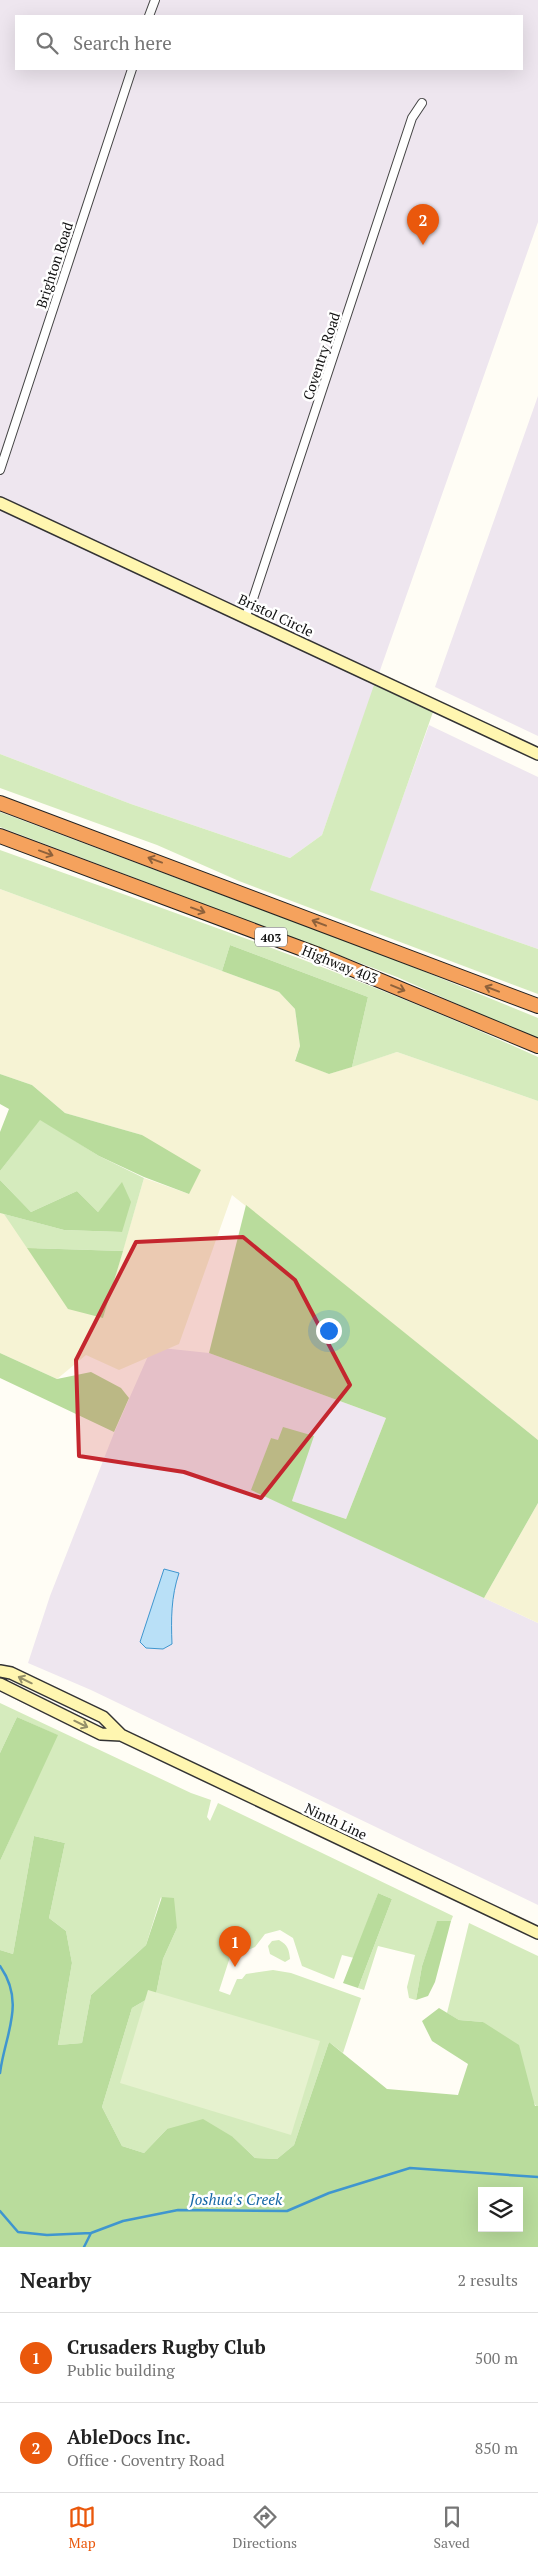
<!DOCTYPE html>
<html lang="en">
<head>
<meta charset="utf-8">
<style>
  body { margin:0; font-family:"PT Serif",serif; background:#f2f2f2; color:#222 }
  .controls { position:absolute; right:15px; bottom:15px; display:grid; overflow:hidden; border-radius:0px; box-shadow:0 5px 20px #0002 }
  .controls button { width:45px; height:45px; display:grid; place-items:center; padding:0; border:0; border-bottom:1px solid #e0e0e0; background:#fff; color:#222; font:25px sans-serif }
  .you { position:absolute; left:328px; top:1330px; width:18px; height:18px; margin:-12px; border:4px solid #fff; border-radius:50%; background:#1a73e8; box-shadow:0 0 0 8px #1a73e833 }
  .badge { display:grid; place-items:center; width:32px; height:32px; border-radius:50%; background:#ea580c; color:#fff; font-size:16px; font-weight:700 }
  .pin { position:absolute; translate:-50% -41px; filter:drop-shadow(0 1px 2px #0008) }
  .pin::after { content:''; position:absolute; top:26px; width:18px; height:15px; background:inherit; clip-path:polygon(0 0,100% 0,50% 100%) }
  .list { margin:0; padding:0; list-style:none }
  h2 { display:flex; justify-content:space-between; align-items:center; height:65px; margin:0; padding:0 20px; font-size:21px }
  h2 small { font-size:16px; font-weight:400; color:#767676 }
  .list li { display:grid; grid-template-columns:32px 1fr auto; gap:15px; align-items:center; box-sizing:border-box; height:90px; padding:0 20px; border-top:1px solid #e0e0e0 }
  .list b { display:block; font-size:19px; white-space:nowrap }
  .list p { margin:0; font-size:16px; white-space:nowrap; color:#767676 }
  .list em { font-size:16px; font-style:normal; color:#767676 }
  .icon { flex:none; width:28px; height:28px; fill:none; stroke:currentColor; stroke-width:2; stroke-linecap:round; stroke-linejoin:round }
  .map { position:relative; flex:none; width:538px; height:2247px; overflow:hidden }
  .search { position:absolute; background:#fff; box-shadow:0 5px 20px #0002; left:15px; right:15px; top:15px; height:55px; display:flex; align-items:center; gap:12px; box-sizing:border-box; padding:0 18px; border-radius:0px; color:#767676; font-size:19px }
  .sheet { height:245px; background:#fff }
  nav { display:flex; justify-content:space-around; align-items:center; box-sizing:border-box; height:70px; border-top:1px solid #e0e0e0; background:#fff; font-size:14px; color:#767676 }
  nav a { display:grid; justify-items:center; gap:2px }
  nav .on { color:#ea580c }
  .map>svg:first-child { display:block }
  .industrial { fill:#eee6ef; fill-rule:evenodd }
  .farmland { fill:#f6f3d4 }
  .green { fill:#d5ebbd }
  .forest { fill:#b9dc9c; fill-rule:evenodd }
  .pitch { fill:#e6f2cf }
  .water { fill:#b9e0f7; stroke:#3f96cf }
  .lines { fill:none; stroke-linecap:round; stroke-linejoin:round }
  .stream { stroke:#3f96cf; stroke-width:2.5 }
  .street-casing { stroke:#444; stroke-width:10 }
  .secondary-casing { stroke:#333; stroke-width:14 }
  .highway-casing { stroke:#222; stroke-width:16 }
  .street { stroke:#fff; stroke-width:8 }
  .secondary { stroke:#fff6b0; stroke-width:11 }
  .highway { stroke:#f5a25d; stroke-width:14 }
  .oneway { stroke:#8e613b }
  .oneway2 { stroke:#948f68 }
  .marked { fill:#c4262e; fill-opacity:0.2; stroke:#c4262e; stroke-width:4; stroke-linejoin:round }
  .labels { text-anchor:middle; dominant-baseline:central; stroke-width:5; stroke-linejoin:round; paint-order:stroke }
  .shield { fill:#fff; stroke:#585858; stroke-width:1 }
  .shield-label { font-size:12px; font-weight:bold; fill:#111 }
  .street-label { font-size:14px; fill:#111; stroke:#fff }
  .water-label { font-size:15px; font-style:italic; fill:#1768a6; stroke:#fff }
</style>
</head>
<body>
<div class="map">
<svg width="538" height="2247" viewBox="0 0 538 2247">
  <rect width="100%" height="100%" fill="#fffdf5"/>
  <path class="industrial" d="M0 0H538V222L322 835 290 858 131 804 0 754ZM16 16H522V69H16Z
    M538 396V736L435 687Z
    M429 725 538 777V949L369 890Z
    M152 1347 209 1353 386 1418 346 1519 292 1501 313 1436 278 1441 271 1438 252 1490 538 1623V1905L91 1690 28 1663 50 1596 114 1433Z"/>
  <path class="farmland" d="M0 889 279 992 295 1009 300 1046 295 1060 329 1074 397 1052 538 1101V1440L232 1195 179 1344 119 1370 86 1355 57 1379 0 1353V1213L4 1214 103 1318 144 1178 189 1194 142 1135 65 1113 32 1085 0 1074Z
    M538 1503V1623L484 1598Z"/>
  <path class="green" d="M374 685 433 712 370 890 538 949V994L239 881 157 845 0 788V754L131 804 290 858 322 835Z
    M0 812 401 962 538 1018V1040L397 977 0 827Z
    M0 850C180 915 363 977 538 1057V1101L397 1052 352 1067 368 997 230 945 222 971 0 889Z
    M40 1119 99 1156 144 1178 123 1251 27 1248 4 1214 64 1230 122 1232V1183L98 1212 77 1191 31 1212 0 1180V1171Z
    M0 1703 191 1793 211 1800 207 1817 210 1821 218 1803 453 1916 451 1921 437 1922 422 1966 416 2000 409 1998 407 1987 415 1955 378 1946 364 1990 358 1988 392 1899 378 1893 354 1958 342 1955 334 1979 302 1966 293 1938 280 1930 265 1934 255 1947 236 1955 231 1954 219 1991 230 1995 237 1979H242L246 1974 273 1970 291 1973 361 1998 343 2053 329 2042 294 2145 277 2159 255 2158 233 2137 167 2129 144 2153 122 2146 102 2107 132 2008 156 1994 163 1959 177 1928 161 1897 146 1945 91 1995 82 2043 58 2045 72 1963 66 1931 49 1918 65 1843 34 1836 13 1954 0 1950V1861L57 1735 17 1717 0 1753Z
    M469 1923 538 1956V2106H536L483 2022 459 2020 447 2013Z
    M279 1940C288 1945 289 1950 290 1959L285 1962 270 1954 268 1946 272 1941Z"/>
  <path class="forest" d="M230 945 368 997 352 1067 329 1074 295 1061 300 1046 295 1009 279 992 222 971Z
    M0 1074 32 1085 65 1113 142 1135 201 1170 189 1194 144 1177 99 1156 40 1120 0 1171V1132L9 1109 0 1104Z
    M0 1180 31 1212 77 1191 98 1212 122 1182 131 1202 122 1232 64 1230 0 1213Z
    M246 1205 538 1440V1503L484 1598 251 1490 271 1438 278 1440 283 1427 314 1436 292 1501 346 1519 386 1418 209 1353Z
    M27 1248 123 1251 103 1318 68 1309Z
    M0 1353 57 1379 91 1372 121 1388 129 1398 114 1432 0 1378Z
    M17 1717 58 1735 0 1861V1753Z
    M34 1836 65 1843 49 1918 66 1931 72 1963 58 2045 82 2043 91 1995 146 1945 162 1897 174 1898 177 1928 163 1959 156 1994 132 2008 102 2107 122 2146 144 2153 167 2129 203 2119 233 2137 255 2158 277 2159 294 2145 329 2042 387 2089 458 2095 468 2064 432 2041 422 2021 439 2008 459 2020 483 2022 519 2045 535 2106H538V2247H0V1950L13 1954ZM482 2191H519V2228H482Z
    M378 1893 392 1899 358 1988 343 1983Z
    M437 1921H451L435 1982 428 1996 416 2000 422 1966Z"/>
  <path class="pitch" d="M148 1990 320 2041 291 2135 120 2083Z"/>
  <path class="water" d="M164 1569 179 1573C171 1597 171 1619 172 1644L163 1649 146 1648 140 1642Z"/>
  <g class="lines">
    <path class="stream" d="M0 1966C26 2003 5 2034 0 2073
      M0 2211 18 2232 47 2235 91 2233 123 2221 178 2210 287 2211 329 2193 410 2168 538 2177
      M84 2247 91 2233"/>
    <g class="street-casing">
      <path id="street" d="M149 16 155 0
        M0 470 132 69
        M245 617 252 602 412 118 422 103"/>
    </g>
    <g class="secondary-casing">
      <path id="secondary" d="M0 503 538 754
        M0 1671 11 1673 103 1717 121 1735 538 1933
        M0 1684 101 1734 121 1735"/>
    </g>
    <g class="highway-casing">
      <path id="highway" d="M0 803 538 1006
        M0 836 316 954 538 1046"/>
    </g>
    <use href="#street" class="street"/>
    <use href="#secondary" class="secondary"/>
    <use href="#highway" class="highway"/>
  </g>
  <defs><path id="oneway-shaft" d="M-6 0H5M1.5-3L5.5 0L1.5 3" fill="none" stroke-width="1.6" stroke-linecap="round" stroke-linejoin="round" transform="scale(1.25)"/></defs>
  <g class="oneway">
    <use href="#oneway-shaft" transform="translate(46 853) rotate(20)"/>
    <use href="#oneway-shaft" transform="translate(155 860) rotate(-160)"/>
    <use href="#oneway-shaft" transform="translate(198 910) rotate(20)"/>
    <use href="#oneway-shaft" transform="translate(319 923) rotate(-159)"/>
    <use href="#oneway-shaft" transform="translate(398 988) rotate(22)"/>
    <use href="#oneway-shaft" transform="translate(492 989) rotate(-159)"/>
  </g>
  <g class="oneway2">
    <use href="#oneway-shaft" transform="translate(25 1680) rotate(-154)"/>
    <use href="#oneway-shaft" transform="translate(81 1724) rotate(26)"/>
  </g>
  <path class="marked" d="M243 1237 295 1280 350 1385 261 1498 184 1472 79 1456 76 1360 136 1242Z"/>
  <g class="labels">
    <rect class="shield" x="255" y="927.5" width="32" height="19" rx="4"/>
    <g class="shield-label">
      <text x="271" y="937">403</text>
    </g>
    <g class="street-label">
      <text transform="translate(54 265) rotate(-72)">Brighton Road</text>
      <text transform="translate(321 356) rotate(-72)">Coventry Road</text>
      <text transform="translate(276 615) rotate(25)">Bristol Circle</text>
      <text transform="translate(340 964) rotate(22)">Highway 403</text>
      <text transform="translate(336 1821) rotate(25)">Ninth Line</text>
    </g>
    <g class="water-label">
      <text x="236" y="2199">Joshua's Creek</text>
    </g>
  </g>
</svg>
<div class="controls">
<button><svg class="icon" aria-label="layers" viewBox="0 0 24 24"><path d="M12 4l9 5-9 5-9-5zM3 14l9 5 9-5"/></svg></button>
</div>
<div class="you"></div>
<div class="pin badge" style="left:235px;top:1967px">1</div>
<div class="pin badge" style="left:423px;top:245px">2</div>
<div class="search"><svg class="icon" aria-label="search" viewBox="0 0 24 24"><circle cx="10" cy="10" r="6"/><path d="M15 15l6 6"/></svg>Search here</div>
</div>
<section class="sheet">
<h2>Nearby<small>2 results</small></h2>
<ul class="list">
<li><span class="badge">1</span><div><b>Crusaders Rugby Club</b><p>Public building</p></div><em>500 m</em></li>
<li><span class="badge">2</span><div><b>AbleDocs Inc.</b><p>Office · Coventry Road</p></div><em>850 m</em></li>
</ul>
</section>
<nav>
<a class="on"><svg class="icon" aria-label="map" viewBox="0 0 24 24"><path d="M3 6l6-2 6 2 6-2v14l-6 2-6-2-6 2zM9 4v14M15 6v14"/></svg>Map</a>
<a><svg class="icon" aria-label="directions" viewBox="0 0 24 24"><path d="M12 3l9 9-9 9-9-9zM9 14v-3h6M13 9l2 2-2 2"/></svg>Directions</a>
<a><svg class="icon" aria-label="saved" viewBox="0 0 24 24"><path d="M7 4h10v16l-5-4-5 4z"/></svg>Saved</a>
</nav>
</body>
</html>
